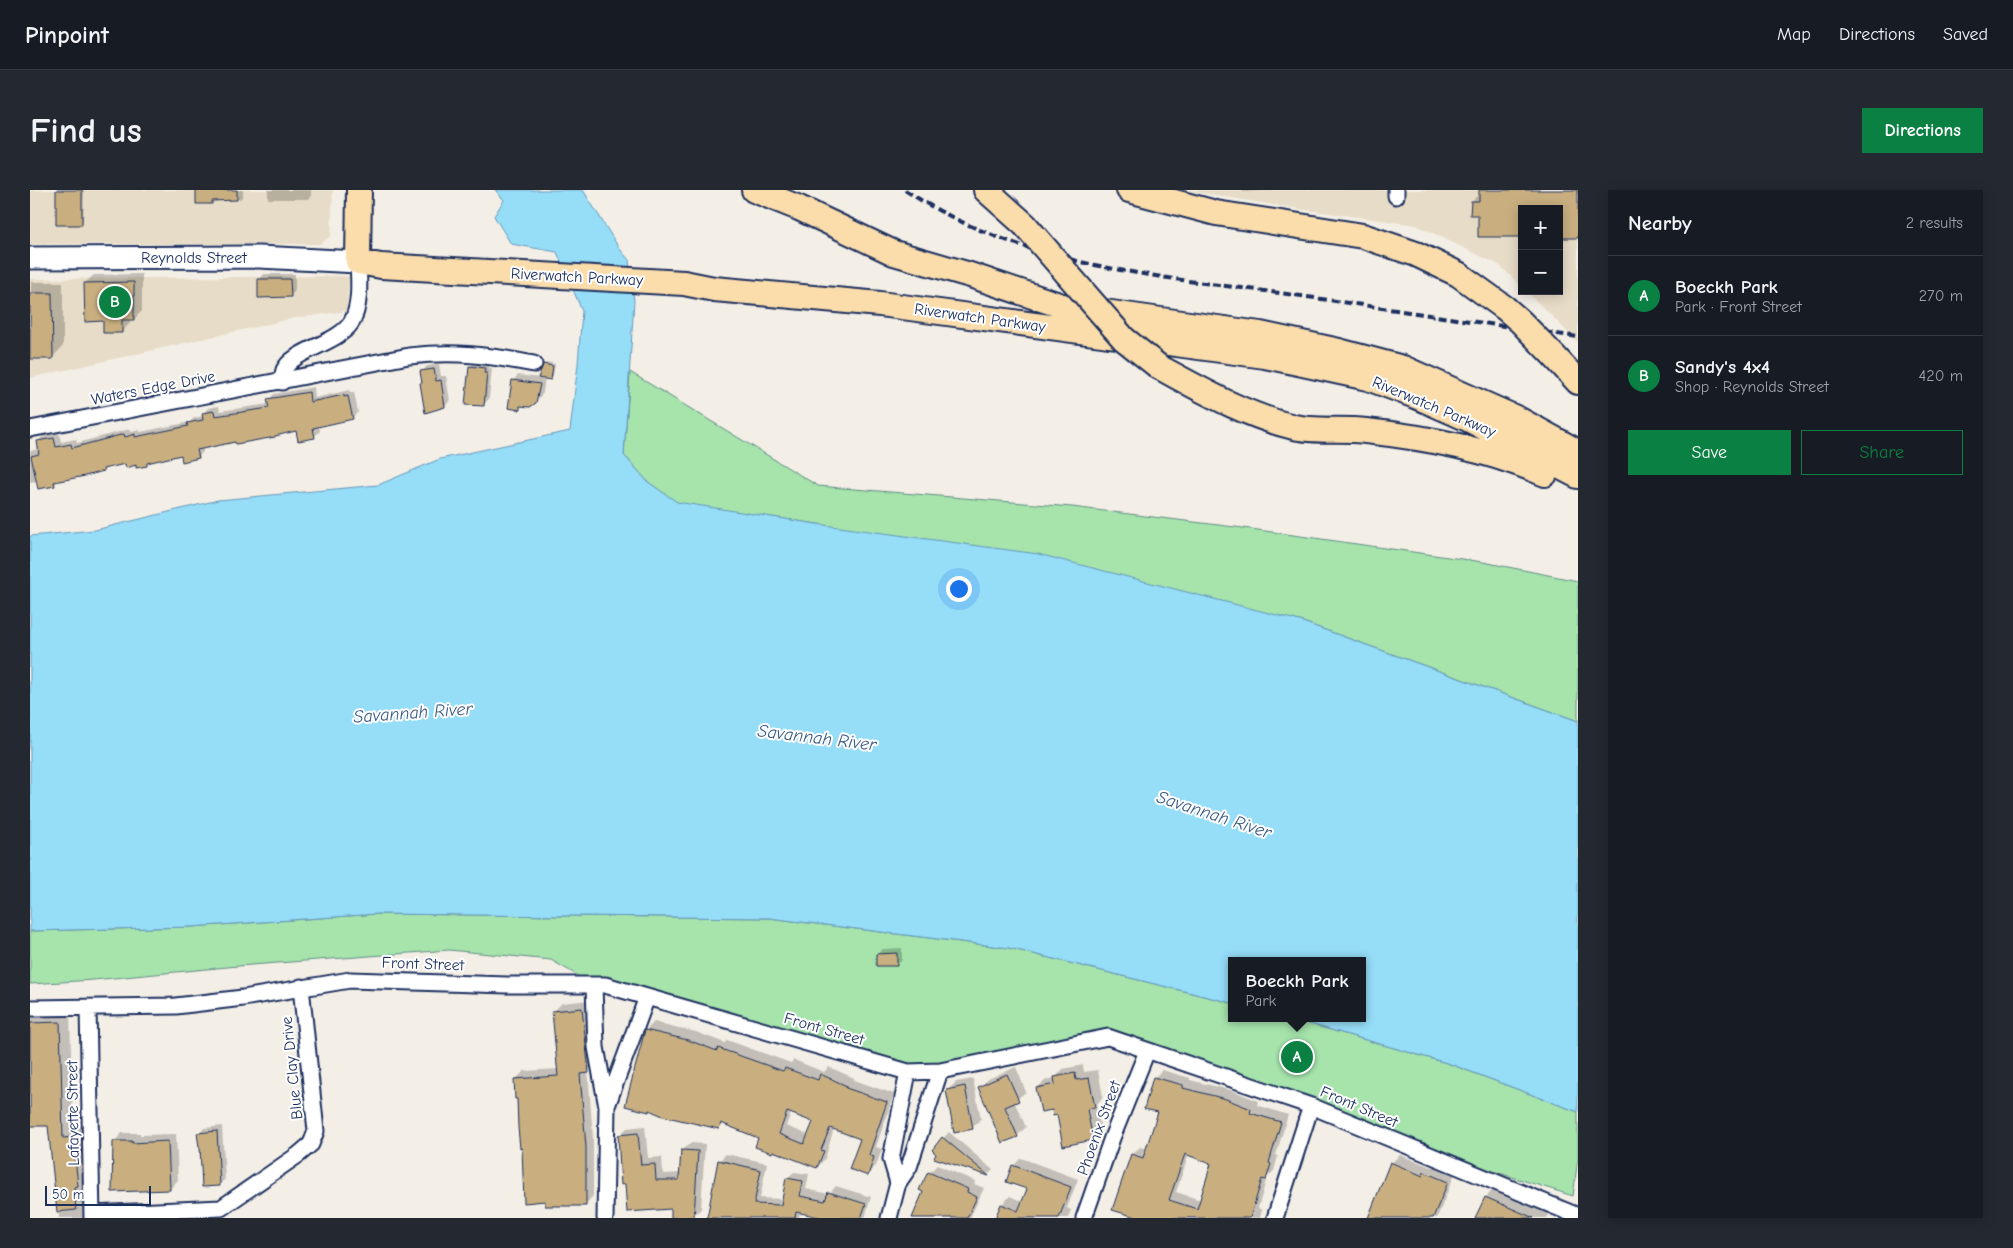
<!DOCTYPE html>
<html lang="en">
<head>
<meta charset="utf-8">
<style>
  body { margin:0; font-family:"Comic Neue",sans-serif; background:#242831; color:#f1f3f6 }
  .controls { position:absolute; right:15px; top:15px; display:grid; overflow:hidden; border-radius:0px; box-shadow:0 2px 12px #0003 }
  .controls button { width:45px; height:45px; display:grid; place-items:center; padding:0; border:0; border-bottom:1px solid #363941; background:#171b24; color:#f1f3f6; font:25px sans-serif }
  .scale { position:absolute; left:15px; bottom:12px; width:106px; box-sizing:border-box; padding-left:5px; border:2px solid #1b2f5e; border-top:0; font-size:14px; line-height:18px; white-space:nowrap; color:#1b2f5e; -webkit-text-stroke:4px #fff; paint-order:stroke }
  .you { position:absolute; left:928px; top:398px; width:18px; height:18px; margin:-12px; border:4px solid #fff; border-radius:50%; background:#1a73e8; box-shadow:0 0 0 8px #1a73e833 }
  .badge { display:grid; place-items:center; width:32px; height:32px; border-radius:50%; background:#0b8043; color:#fff; font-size:16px; font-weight:700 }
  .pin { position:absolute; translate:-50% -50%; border:2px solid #fff; box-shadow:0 1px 5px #0006 }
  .popup { position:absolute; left:1198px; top:767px; width:138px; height:65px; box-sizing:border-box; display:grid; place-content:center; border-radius:0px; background:#171b24; filter:drop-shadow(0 1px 4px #0005); font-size:16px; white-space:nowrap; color:#9ea1a6 }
  .popup b { font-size:19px; color:#f1f3f6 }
  .popup::after { content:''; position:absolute; left:50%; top:100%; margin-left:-10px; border:10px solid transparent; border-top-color:#171b24 }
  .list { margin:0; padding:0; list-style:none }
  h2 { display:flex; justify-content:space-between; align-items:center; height:65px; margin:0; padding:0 20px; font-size:21px }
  h2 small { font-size:16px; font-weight:400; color:#9ea1a6 }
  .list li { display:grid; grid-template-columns:32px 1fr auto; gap:15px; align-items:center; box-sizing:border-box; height:80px; padding:0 20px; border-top:1px solid #363941 }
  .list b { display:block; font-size:19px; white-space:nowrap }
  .list p { margin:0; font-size:16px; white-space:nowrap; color:#9ea1a6 }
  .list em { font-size:16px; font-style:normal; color:#9ea1a6 }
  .actions { display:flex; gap:10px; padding:15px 20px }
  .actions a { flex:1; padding:11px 0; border:1px solid #0b8043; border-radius:0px; text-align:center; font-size:18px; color:#0b8043 }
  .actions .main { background:#0b8043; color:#fff }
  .map { position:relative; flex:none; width:1548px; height:1028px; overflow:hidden; border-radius:0px }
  header { display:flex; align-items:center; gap:30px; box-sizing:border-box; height:70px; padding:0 25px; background:#171b24; border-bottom:1px solid #363941 }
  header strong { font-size:24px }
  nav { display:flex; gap:28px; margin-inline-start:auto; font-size:18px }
  .intro { display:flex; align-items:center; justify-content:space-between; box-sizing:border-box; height:120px; padding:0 30px }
  h1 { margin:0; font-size:35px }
  .button { padding:12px 22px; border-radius:0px; background:#0b8043; color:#fff; font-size:18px; font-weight:700 }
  main { display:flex; gap:30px; padding:0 30px }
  aside { flex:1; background:#171b24; border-radius:0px; box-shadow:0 2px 12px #0003 }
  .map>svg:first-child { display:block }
  .built { fill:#e7dcc7 }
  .green { fill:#a6e4ac; stroke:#608a85 }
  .water { fill:#96ddf8; stroke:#6597ba }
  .shadow { fill:#0003; fill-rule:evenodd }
  .building { fill:#c9af80; stroke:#1b2f5e; fill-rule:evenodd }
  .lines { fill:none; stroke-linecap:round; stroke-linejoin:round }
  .minor-casing { stroke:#1b2f5e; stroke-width:19 }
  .secondary-casing { stroke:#1b2f5e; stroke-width:25 }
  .primary-casing { stroke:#1b2f5e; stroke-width:28 }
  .minor { stroke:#fff; stroke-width:15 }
  .secondary { stroke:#fff; stroke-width:21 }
  .primary { stroke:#fbddab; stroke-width:24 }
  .rail { stroke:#1b2f5e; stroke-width:4; stroke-dasharray:8 4; stroke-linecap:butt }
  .primary-bridge-casing { stroke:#1b2f5e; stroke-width:28; stroke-linecap:butt }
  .primary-bridge { stroke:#fbddab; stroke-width:24 }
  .labels { text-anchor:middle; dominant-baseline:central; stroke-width:4; stroke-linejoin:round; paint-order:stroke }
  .street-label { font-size:16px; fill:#1b2f5e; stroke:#fff }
  .water-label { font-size:18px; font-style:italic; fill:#3a5a84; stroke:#fff }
</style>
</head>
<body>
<header>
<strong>Pinpoint</strong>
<nav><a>Map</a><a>Directions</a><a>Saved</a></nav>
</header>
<div class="intro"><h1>Find us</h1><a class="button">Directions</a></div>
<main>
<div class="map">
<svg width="1548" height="1028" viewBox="0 0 1548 1028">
  <rect width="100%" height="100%" fill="#f4efe6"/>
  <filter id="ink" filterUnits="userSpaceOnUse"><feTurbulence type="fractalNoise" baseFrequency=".02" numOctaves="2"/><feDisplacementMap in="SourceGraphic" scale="10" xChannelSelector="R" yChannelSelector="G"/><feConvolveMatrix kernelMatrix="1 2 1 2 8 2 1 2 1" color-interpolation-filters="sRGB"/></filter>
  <g filter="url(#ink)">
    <path class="built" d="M0 0H303L301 46 290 54H0Z
      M1153 0H1548V152L1496 101H1529V19H1492V97L1469 75 1386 35 1255 17Z
      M319 86 317 121 265 128 0 188V89Z"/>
    <path class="green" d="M600 182 788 296 1042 317 1221 339 1453 372 1548 391V531L1270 431 787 334 647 313 618 292 594 265Z
      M347 724 739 728 979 758 1202 813V828H1259L1420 874 1548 922V968L1543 1006 1354 947 1078 847 892 882 564 795 521 770 419 760 208 776 63 790 0 794V741L161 737Z"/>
    <path class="water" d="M465 0H553L589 58 599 70 604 111 594 265 618 292 647 312 787 334 1008 364 1270 431 1548 531V922L1420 874 1259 828H1332V771H1202V813L979 758 739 728 347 724 161 737 0 741V346L65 340 188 310 348 295 410 269 540 241 548 174 552 121 527 62 481 54 464 26 474 10Z"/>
    <path class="shadow" d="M27 0H54L53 31 51 34Z
      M167 0H213V6L210 9H184L181 12Z
      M238 0H281V6L278 9H238Z
      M1213 0H1244L1213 2Z
      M1450 0H1548V47L1529 19H1492L1449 24 1442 11 1450 3Z
      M112 84V121L104 129H100V133L92 142 74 130 55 93 64 85Z
      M234 84H265V101L260 106 229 90Z
      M1 92H33V156L22 168H0Z
      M445 172 459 173V178H462L459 209 453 215 440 177Z
      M517 172 525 174 523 186 521 188 515 187 513 203 503 215H493L489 218 483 191 488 185 510 188Z
      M409 174 411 186H416L420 211 415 216 393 192 392 182 397 176Z
      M284 197 285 208 319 200 320 202H324L328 222 322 228 289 235 290 241 284 247 267 240 245 246 173 258V262L168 267 152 264 121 270 117 274 96 272 76 277 73 280 29 290 24 295 7 291 0 292V261L9 259 8 252 13 246 29 243 31 252 46 249 47 253 100 239V242L110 240V242L160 232 164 228 173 226V224L178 218 189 216 190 221 239 214V210L244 204Z
      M872 758V770L867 775 847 764 853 759Z
      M560 810 566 873 558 881 563 948V1006L555 1015 516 1010 493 957 486 889 494 881 529 879 524 821 532 813Z
      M40 822 43 938 53 937 56 1028H29L19 935H0V823Z
      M624 832 666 842 695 853 697 850 761 873 764 870 794 882 799 877 824 888V890L864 904 846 957 852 959 846 976 837 984 832 948 804 938 795 969 787 977 730 948 693 933 688 937 620 919 619 921 616 840ZM761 923 785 931 779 945 756 936Z
      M1053 875 1054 882 1068 880 1073 907 1066 915 1071 940 1062 949 1028 924 1007 898 1016 890 1025 888 1033 879Z
      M986 877 996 902 984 911 996 937 987 946 950 897 958 889Z
      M1132 880 1160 888V890L1204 901 1228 911 1227 915 1258 925 1246 965 1248 966 1244 981 1237 987 1228 1018 1232 1020 1230 1028H1112L1102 964 1110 957 1117 959 1130 922 1124 888ZM1159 964 1183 973 1171 1010 1146 1002Z
      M943 889 951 929 942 938 917 901 926 892Z
      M192 936 195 989 190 994 171 955 169 944 174 938Z
      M615 936 618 968 632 967 633 984 651 983 652 961 660 953 675 954 671 1019 663 1026 642 1017 596 993 589 945 597 938Z
      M919 942 963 980 959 984 906 968 908 963 903 960Z
      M92 943H110V945L146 944 148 990 140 999 84 952Z
      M696 964 737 973 730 1008 754 1009 757 988 764 982 779 984 776 999 799 1004 806 996 841 1007 835 1028H793L770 1022 769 1028H679L689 971Z
      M1370 965 1401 977 1404 975 1425 983 1407 1028H1341L1361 973Z
      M991 968 1048 989 1037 1018 1041 1020 1038 1028H967L972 1014 980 1006 993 1012 999 998 983 976Z
      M907 975 945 991 944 994 954 998 940 1028H884L895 1001 899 983Z
      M1464 999 1496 1013 1498 1011 1520 1020 1516 1028H1447L1456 1007Z"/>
    <path class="building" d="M26 0H52V35H26Z
      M166 0H207V10L182 11V14H166Z
      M1449 0H1548V48H1529V19H1492V47H1448V25H1440L1441 11H1449Z
      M228 89H260L261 107 228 108Z
      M104 92V130H92V143H73V131L55 132 54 93Z
      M0 103H22L23 169H0Z
      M513 174 523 176 521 190 508 188Z
      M439 176 455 178 454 183H457L454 216 435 215Z
      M404 179 406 191 411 190 415 217 395 223 390 193H392L390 181Z
      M482 190 510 194 506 213 500 217 490 216V220L478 218Z
      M279 202 280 212 314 205V207L318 206 323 229 283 238 285 248 268 251 266 241 245 246V247L206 254 205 252 167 260 169 268 152 272 151 265 117 273V276L106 278V275L96 278 95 274 73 279 74 281 55 286 24 292 25 296 8 299 1 266 9 264 7 251 24 248 26 257 41 254 42 258 94 244 95 247 105 244V247L158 236 157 233 173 230 172 223 184 221 185 226 239 218 237 209Z
      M867 763V776H846V764Z
      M552 818 559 883 550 884 556 957V1016H515V1011L494 1013 492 958 490 959 488 937 487 909H485L484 889 528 886 522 821Z
      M30 832 33 948 43 947 48 996 44 997 46 1020 27 1022 18 936H0V833Z
      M615 840 658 850 687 861 688 858 753 881 755 878 788 890 790 884 817 896 816 898 857 912 839 965 844 967 838 986 819 979 830 949 800 938 791 960 794 961 787 978 743 961 742 963 725 957 728 948 691 933 689 939 633 926 619 920V922L595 916ZM757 922 783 932 774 954 749 944Z
      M1045 883 1046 890 1059 888 1065 917 1057 919 1063 950 1033 956 1027 925 1023 926 1022 920 1011 922 1006 898 1025 894 1024 887Z
      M977 884 989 911 975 917 988 947 972 953 948 897Z
      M1123 887 1153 895V898L1196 909 1221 919 1220 923 1251 932 1239 973 1241 974 1236 990 1232 989 1220 1028H1109L1082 1020 1101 964 1113 968 1128 922 1114 919ZM1155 964 1181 974 1167 1019 1139 1010Z
      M935 896 943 939 924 943 916 900Z
      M187 941 190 996 172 997 170 957H169L167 943Z
      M608 943 611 975 625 974 626 990H649L651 960 668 961 664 1027 641 1028V1019L597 1022 595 994 591 995 588 945Z
      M912 947 959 986 904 968 906 964 902 960Z
      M83 951H102V953L138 951 140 1000 82 1002Z
      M688 970 731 980 724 1014 751 1015 756 988 773 991 770 1006 795 1011 798 1002 836 1014 831 1028H794L766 1022 765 1028H677Z
      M1360 972 1393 986 1394 982 1418 992 1403 1028H1338Z
      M982 975 1041 997 1029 1028H965L971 1014 988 1021 997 999 976 992Z
      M898 982 938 999 937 1002 947 1007 937 1028H882L893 1002 889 1000Z
      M1455 1007 1504 1028H1445Z"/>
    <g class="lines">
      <g class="minor-casing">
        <path id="minor" d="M1366 6V0
          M252 192C252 188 253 183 254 180 263 160 307 154 321 133 331 117 329 90 328 72
          M0 239 379 166C424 161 459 165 504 174
          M564 795 566 857 577 917 575 1028
          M58 817 62 1028
          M0 818 146 816 213 808 320 790 477 795H575L878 882 910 881 1078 847 1281 916 1548 1026
          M577 916 617 807
          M868 993 861 969 878 882
          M62 1024 191 1018 268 965 281 954 286 941 271 797
          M859 1028 868 993 879 977 910 881
          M1054 1028 1082 948 1117 861
          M1245 1028 1281 916"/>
      </g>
      <g class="secondary-casing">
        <path id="secondary" d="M0 68 229 67 328 72"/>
      </g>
      <g class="primary-casing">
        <path id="primary" d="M329 0 328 72 351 76 654 93 684 99 850 114 1235 166 1338 188 1388 207 1438 229 1548 286
          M724 0 769 18 864 63 940 85 1032 116 1230 144 1309 161 1373 178 1488 229 1548 262
          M956 0 995 35
          M1099 0 1186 23 1333 46 1386 64 1428 84 1475 118
          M1525 167 1548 192
          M1129 177C1172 200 1216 226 1264 237 1286 242 1313 238 1336 241 1399 248 1457 259 1515 284"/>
      </g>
      <use href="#minor" class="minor"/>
      <use href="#secondary" class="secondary"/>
      <use href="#primary" class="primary"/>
      <path class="rail" d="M875 0C989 76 1125 86 1257 104 1354 118 1451 133 1548 147"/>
      <g class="primary-bridge-casing">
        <path id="primary-bridge" d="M995 35 1094 149 1129 177
          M1475 118 1490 131 1525 167"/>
      </g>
      <use href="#primary-bridge" class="primary-bridge"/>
    </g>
  </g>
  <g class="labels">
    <g class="street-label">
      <text x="164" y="68">Reynolds Street</text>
      <text transform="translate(547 87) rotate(3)">Riverwatch Parkway</text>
      <text transform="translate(950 128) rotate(8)">Riverwatch Parkway</text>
      <text transform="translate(123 198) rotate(-11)">Waters Edge Drive</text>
      <text transform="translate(1404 217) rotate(23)">Riverwatch Parkway</text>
      <text transform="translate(393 774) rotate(2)">Front Street</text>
      <text transform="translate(794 839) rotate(16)">Front Street</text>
      <text transform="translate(262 878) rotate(-96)">Blue Clay Drive</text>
      <text transform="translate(1329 917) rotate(23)">Front Street</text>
      <text transform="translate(43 923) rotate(-91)">Lafayette Street</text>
      <text transform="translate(1069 938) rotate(-70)">Phoenix Street</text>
    </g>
    <g class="water-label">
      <text transform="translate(383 523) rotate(-4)">Savannah River</text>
      <text transform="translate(787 548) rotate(7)">Savannah River</text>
      <text transform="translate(1184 625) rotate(18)">Savannah River</text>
    </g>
  </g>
</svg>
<div class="controls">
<button>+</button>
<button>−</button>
</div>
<div class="scale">50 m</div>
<div class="you"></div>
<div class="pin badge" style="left:1267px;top:867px">A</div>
<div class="popup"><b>Boeckh Park</b>Park</div>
<div class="pin badge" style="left:85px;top:112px">B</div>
</div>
<aside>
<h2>Nearby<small>2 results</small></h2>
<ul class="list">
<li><span class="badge">A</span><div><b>Boeckh Park</b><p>Park · Front Street</p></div><em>270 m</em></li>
<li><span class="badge">B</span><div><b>Sandy's 4x4</b><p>Shop · Reynolds Street</p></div><em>420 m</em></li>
</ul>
<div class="actions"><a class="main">Save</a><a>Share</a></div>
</aside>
</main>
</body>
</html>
